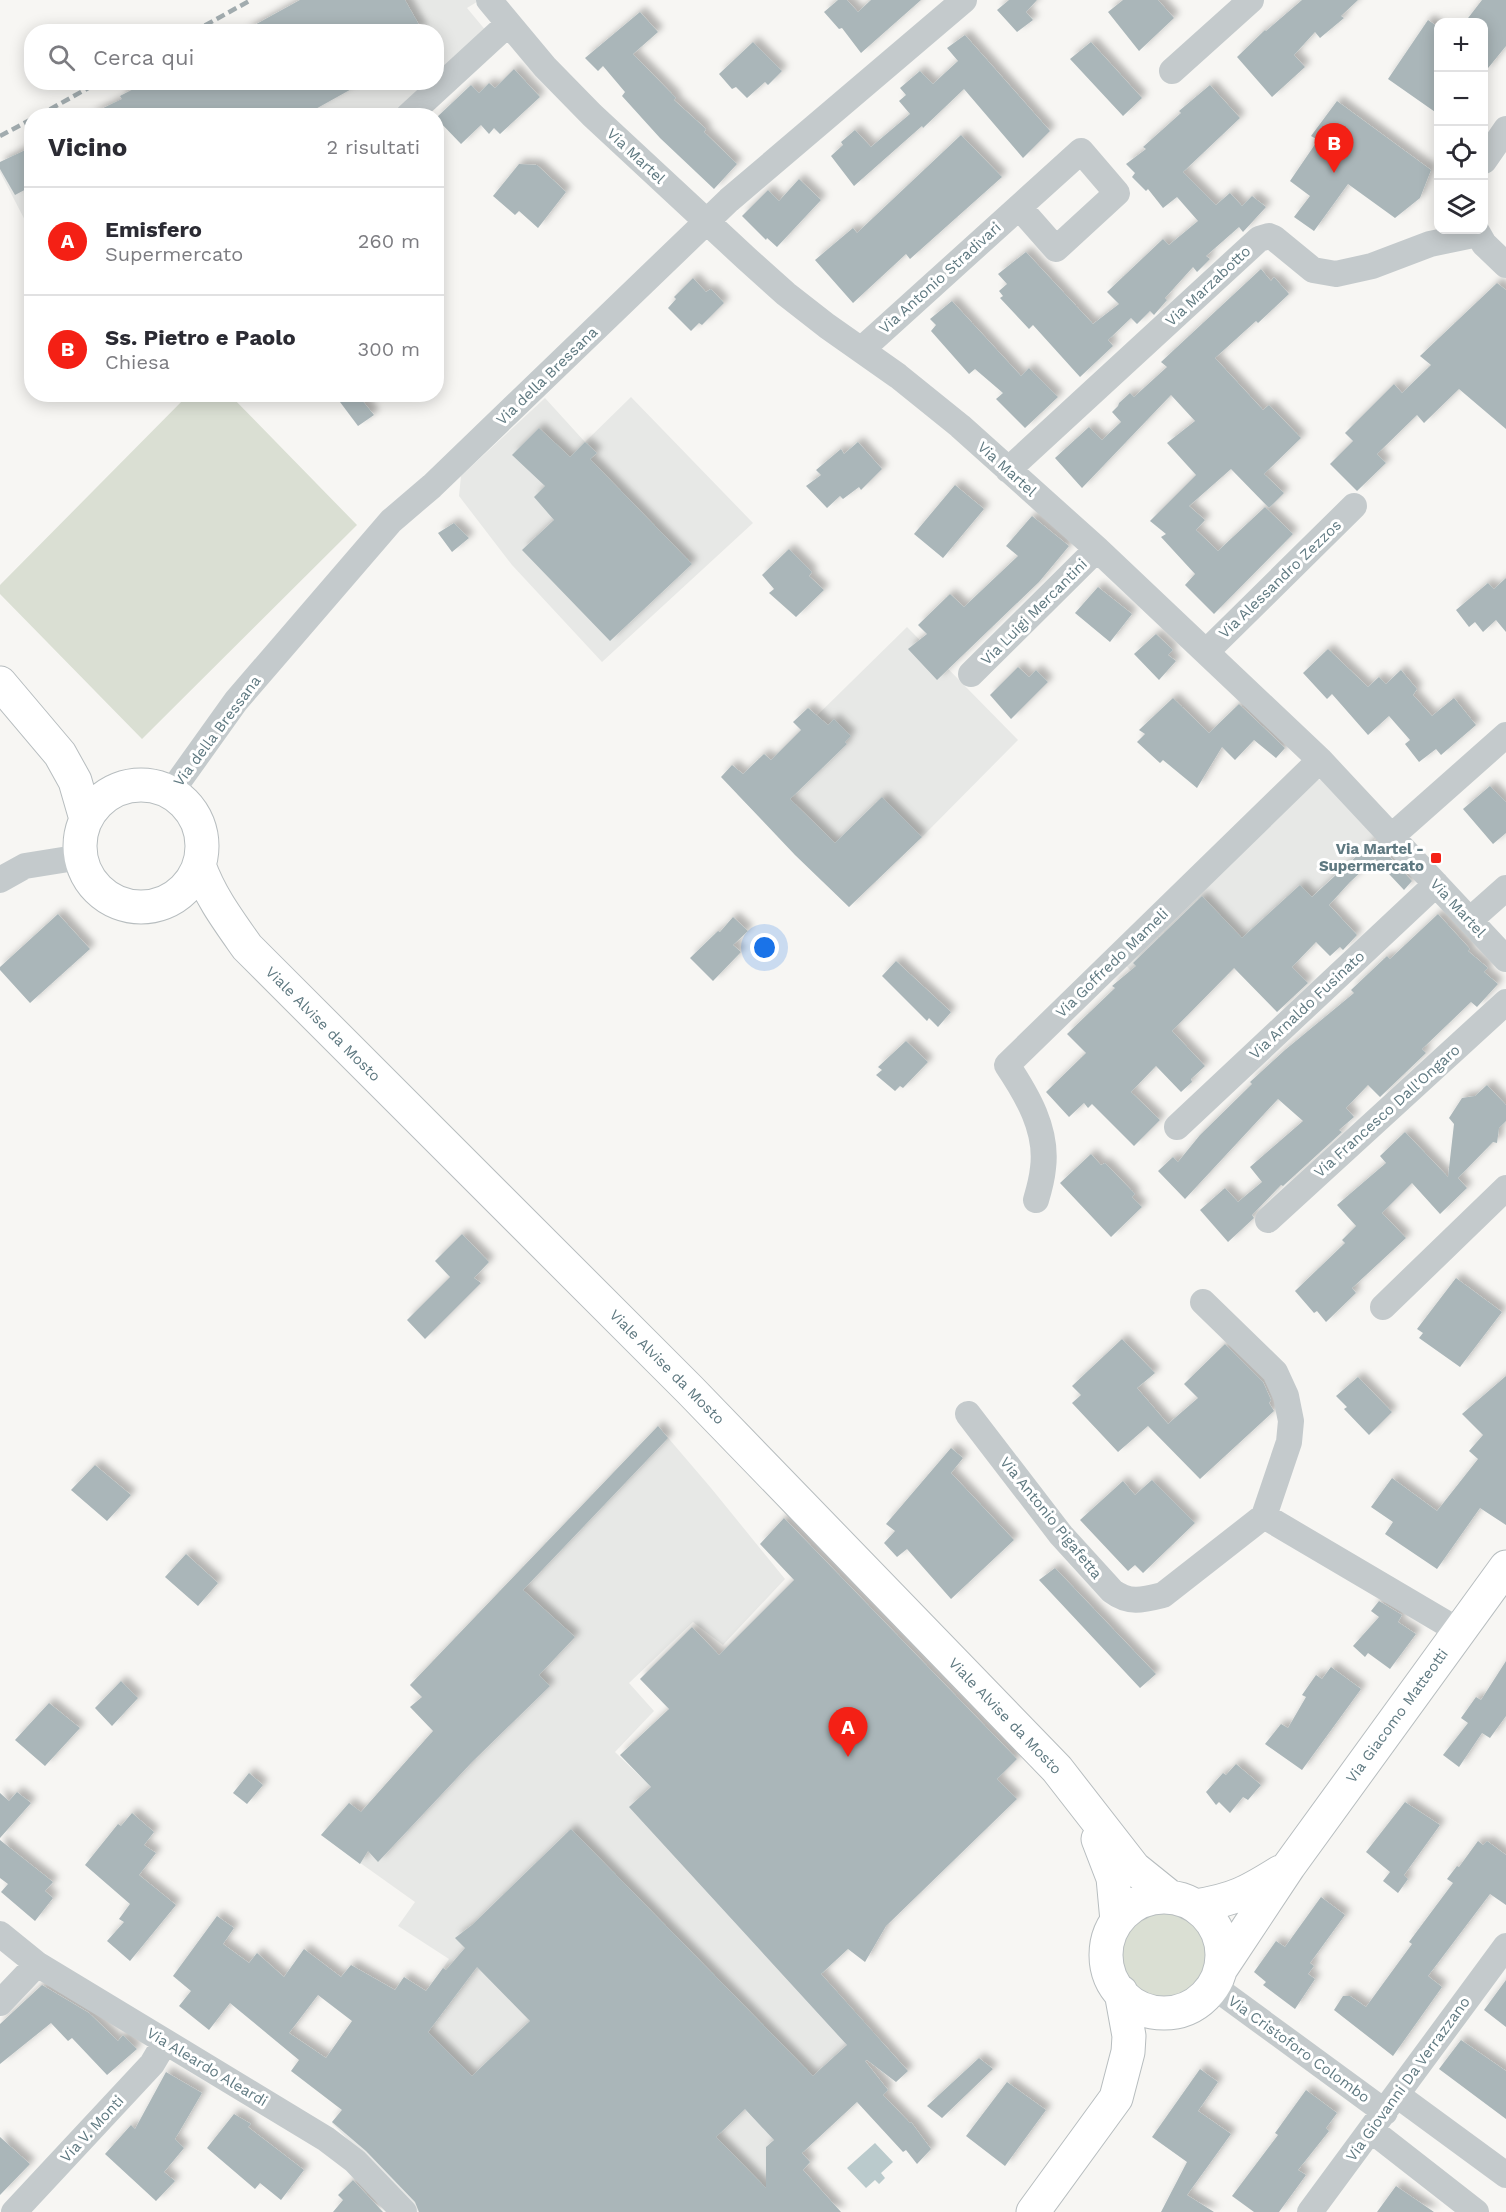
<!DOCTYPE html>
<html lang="it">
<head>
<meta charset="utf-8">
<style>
  body { margin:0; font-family:"Work Sans",sans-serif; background:#f7f7f7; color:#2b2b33 }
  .controls { position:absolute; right:18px; top:18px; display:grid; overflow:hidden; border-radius:12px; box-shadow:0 3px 15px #0003 }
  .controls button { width:54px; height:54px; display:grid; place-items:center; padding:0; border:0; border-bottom:2px solid #e1e1e2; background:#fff; color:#2b2b33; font:30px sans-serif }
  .you { position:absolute; left:765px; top:948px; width:21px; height:21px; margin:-15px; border:4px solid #fff; border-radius:50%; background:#1a73e8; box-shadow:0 0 0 9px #1a73e833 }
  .badge { display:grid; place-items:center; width:39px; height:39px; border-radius:50%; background:#f42015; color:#fff; font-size:20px; font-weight:700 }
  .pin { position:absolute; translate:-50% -50px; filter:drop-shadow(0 2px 3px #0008) }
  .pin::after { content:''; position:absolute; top:32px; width:21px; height:18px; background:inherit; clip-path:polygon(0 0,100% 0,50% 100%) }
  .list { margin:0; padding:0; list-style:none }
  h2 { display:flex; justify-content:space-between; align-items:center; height:78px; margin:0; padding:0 24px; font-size:26px }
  h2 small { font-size:20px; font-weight:400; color:#7c7c81 }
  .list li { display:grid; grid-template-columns:39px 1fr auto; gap:18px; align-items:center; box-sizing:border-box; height:108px; padding:0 24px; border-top:2px solid #e1e1e2 }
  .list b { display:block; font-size:22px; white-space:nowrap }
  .list p { margin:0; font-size:20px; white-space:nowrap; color:#7c7c81 }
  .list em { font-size:20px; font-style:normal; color:#7c7c81 }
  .icon { flex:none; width:33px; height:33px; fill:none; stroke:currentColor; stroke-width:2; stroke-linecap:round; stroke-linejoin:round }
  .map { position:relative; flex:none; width:1506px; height:2212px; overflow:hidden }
  .search { position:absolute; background:#fff; box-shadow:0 3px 15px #0003; left:24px; top:24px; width:420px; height:66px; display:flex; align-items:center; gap:15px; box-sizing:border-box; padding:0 21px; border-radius:24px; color:#7c7c81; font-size:22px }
  .panel { position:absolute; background:#fff; box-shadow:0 3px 15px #0003; left:24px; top:108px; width:420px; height:294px; border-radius:24px }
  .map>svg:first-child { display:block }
  .built { fill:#e7e8e6 }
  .green { fill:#dadfd3 }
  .water { fill:#bacacc }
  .building { fill:#aab6b9; fill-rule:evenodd; filter:url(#shadow) }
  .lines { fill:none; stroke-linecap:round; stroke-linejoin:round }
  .major-casing { stroke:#b7bdbf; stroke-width:35 }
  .minor { stroke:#c4cacc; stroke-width:26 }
  .major { stroke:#fff; stroke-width:33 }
  .rail { stroke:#a2acaf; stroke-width:4.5; stroke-dasharray:9 4.5; stroke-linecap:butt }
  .poi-dot { fill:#f42015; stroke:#fff; stroke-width:2 }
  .labels { text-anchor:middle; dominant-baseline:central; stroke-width:6; stroke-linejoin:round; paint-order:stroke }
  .street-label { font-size:15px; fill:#5f7981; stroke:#fff }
  .poi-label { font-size:15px; font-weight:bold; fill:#5f7981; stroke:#fff; text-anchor:end }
</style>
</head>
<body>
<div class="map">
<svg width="1506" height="2212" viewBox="0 0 1506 2212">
  <defs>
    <filter id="shadow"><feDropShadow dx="5.5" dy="-5.5" stdDeviation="3" flood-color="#0004"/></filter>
  </defs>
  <rect width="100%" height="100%" fill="#f7f6f3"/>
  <path class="built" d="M300 0H480L467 8 487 32 437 78 436 32H242Z
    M147 83H432L395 115 87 116 121 99 120 96Z
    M31 147V232L0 172V162Z
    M631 397 753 523 602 662 512 565 459 496 461 476 545 398 585 442Z
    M907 627 1018 740 922 837 849 907 737 794Z
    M1321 779 1380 834 1241 961 1187 1016 1133 973 1122 961 1317 780Z
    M658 1426 711 1488 785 1579 723 1645 693 1622 629 1683 654 1711 615 1752 651 1787 881 2040 766 2147V2163L813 2212H418L332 2123 412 2015 449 1959 398 1926 415 1902 321 1835 349 1803 362 1812 431 1733 434 1735 447 1722 410 1685Z"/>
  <path class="green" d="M189 394 230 395 357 525 142 739 0 594V585Z
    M1119 1954a46 46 0 1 1 92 0a46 46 0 1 1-92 0Z"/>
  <path class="water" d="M875 2143 893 2162 881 2173 885 2178 879 2184 875 2180 866 2188 847 2168Z"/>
  <path class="building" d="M300 0H405L423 32H242Z
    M838 0H847L858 12 871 0H921L861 53 842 28 839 29 824 12Z
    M1009 0H1037L1026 12 1033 20 1017 32 997 10Z
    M1123 0H1158L1174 18 1139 51 1108 12Z
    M1302 0H1358L1341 16 1344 18 1320 38 1315 32 1294 55 1305 67 1272 97 1237 57 1265 30 1266 31Z
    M1482 0H1506V46L1484 73V22H1465Z
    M640 12 658 32 633 54 676 98 674 100 706 129 704 132 737 164 714 189 660 138 622 96 625 92 603 66 598 71 585 58Z
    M1428 20 1438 27V114L1388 79Z
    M965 35 1050 131 1023 158 964 89 923 128 922 126 854 186 831 156 843 145 841 142 855 130 871 147 910 114 899 101 906 95 900 88 920 71 933 84 958 61 947 48Z
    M753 42 782 71 768 85 765 82 747 98 736 87 732 89 719 74Z
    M1091 42 1142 98 1123 116 1070 59Z
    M514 69 540 97 500 134 494 128 489 134 481 125 461 144 436 118 471 85 479 93 489 83 495 88Z
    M147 82H364L303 116H87L122 99 120 96Z
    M1210 85 1240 118 1183 172 1216 205 1230 193 1242 206 1252 196 1266 207 1243 232 1239 227 1206 256 1210 259 1197 272 1193 267 1165 298 1167 300 1154 315 1150 311 1137 324 1131 318 1108 340 1113 346 1080 377 1033 325 1029 329 1000 298 1003 296 999 291 1007 284 998 274 1026 252 1093 324 1119 304 1107 292 1163 239 1169 245 1198 221 1177 197 1163 208 1148 189 1146 191 1132 177 1135 173 1126 164 1146 149 1143 147 1181 113 1179 111Z
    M1337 101 1431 170 1420 198 1395 218 1348 184 1314 231 1294 217 1310 196 1290 181 1318 140 1311 136Z
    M961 135 1002 177 910 259 906 254 853 303 815 260 853 228 857 233Z
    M32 147V186L15 195 0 169V162Z
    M519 164 537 165 566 192 538 228 519 211 515 215 493 196Z
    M799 179 821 200 777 247 767 238 766 240 742 216 768 190 779 201Z
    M1261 269 1271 281 1274 277 1289 294 1258 323 1256 321 1215 358 1263 410 1269 405 1301 438 1264 474 1284 493 1269 508 1231 469 1189 506 1205 520 1196 530 1218 551 1265 507 1293 534 1214 614 1185 585 1195 574 1161 537 1166 534 1150 521 1196 475 1167 443 1195 421 1171 395 1082 488 1055 458 1089 427 1102 440 1121 422 1112 412 1118 406 1119 403 1130 393 1134 397 1167 367 1161 362Z
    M693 278 706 292 711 289 724 303 702 325 699 323 691 331 668 308 676 299 674 297Z
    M1497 283 1506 290V429L1459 389 1424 423 1417 415 1377 454 1386 463 1357 491 1330 464 1353 441 1345 433 1394 384 1402 393 1431 365 1420 356Z
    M952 301 1021 376 1029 368 1058 397 1025 428 996 399 1003 393 975 369 969 374 931 331 936 325 930 319Z
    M334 394H357L374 415 358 426Z
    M539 428 570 457 585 442 597 453 590 459 692 564 610 641 522 550 554 520 534 497 545 486 512 455Z
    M858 442 882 469 861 490 859 487 843 499 840 496 827 508 806 486 821 475 816 470 841 449 844 454Z
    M955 485 984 509 943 558 914 534Z
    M1032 516 1069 546 1039 582 937 680 908 649 927 634 918 625 950 594 964 607 1018 556 1006 546Z
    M454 523 469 538 452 552 438 533Z
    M789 549 812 572 809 576 824 590 796 617 769 593 774 589 762 575Z
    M1506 578V632L1496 620 1483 632 1475 622 1469 627 1456 610 1488 583 1494 589Z
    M1098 587 1132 614 1110 642 1075 613Z
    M1156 634 1173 650 1168 655 1176 661 1159 680 1134 654Z
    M1328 649 1368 687 1379 677 1386 684 1401 670 1417 689 1413 695 1432 716 1454 698 1476 725 1441 755 1436 749 1419 762 1405 744 1410 740 1389 716 1368 735 1332 694 1327 699 1303 673Z
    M1018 667 1029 677 1036 670 1048 682 1011 719 990 695Z
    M1173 698 1209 733 1239 704 1285 748 1276 758 1254 740 1235 760 1222 747 1197 788 1163 760 1160 763 1137 742 1145 734 1139 730Z
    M808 708 828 725 834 719 851 736 845 742 847 744 790 799 835 843 882 797 922 837 849 907 795 855 721 777 732 765 743 774 764 754 771 760 801 730 793 722Z
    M1490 786 1506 802V833L1493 844 1463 809Z
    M1374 840 1412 881 1404 890 1375 859 1350 882 1329 905 1357 935 1343 950 1340 947 1330 956 1316 942 1292 967 1308 983 1277 1012 1234 968 1172 1031 1205 1066 1191 1079 1192 1082 1181 1092 1156 1066 1131 1092 1160 1120 1134 1146 1092 1104 1088 1108 1084 1103 1069 1117 1046 1092 1086 1053 1067 1034 1115 988 1112 986 1136 966 1133 963 1202 896 1242 938 1300 885 1312 897Z
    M58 914 90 949 30 1003 0 970V967Z
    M1438 914 1470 949 1468 951 1488 968 1484 972 1498 984 1477 1007 1471 1002 1422 1049 1426 1053 1380 1097 1368 1085 1346 1108 1354 1117 1339 1130 1342 1132 1283 1186 1281 1185 1252 1215 1254 1218 1228 1242 1200 1210 1225 1188 1238 1202 1262 1182 1250 1167 1303 1121 1278 1099 1185 1199 1158 1171 1173 1157 1178 1162 1200 1135 1252 1084 1250 1082 1285 1050 1354 993 1351 990 1387 956 1390 959Z
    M733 917 748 931 733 945 741 952 713 981 690 958 718 931 720 932Z
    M896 961 951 1012 938 1027 929 1018 927 1021 882 976Z
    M906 1041 928 1062 903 1088 900 1086 895 1091 876 1075 882 1070 878 1067Z
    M1487 1085 1506 1105V1121L1499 1128 1497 1143 1493 1142 1458 1178 1467 1188 1440 1214 1412 1183 1382 1213 1406 1238 1352 1288 1356 1293 1326 1322 1317 1311 1314 1313 1295 1291 1345 1243 1342 1240 1356 1226 1337 1205 1386 1163 1380 1156 1405 1132 1448 1177 1454 1124 1449 1118 1462 1098 1475 1096Z
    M1091 1154 1101 1165 1105 1163 1135 1194 1132 1197 1142 1207 1111 1237 1060 1183Z
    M462 1234 489 1262 474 1278 481 1283 425 1339 407 1320 450 1277 435 1261Z
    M1456 1278 1502 1312 1460 1367 1419 1338 1423 1333 1417 1329Z
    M1122 1339 1155 1373 1137 1388 1168 1424 1198 1398 1184 1384 1225 1344 1263 1382 1271 1400 1269 1403 1274 1411 1200 1479 1148 1426 1118 1452 1072 1403 1081 1395 1072 1386Z
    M1506 1376V1525L1480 1508 1437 1569 1385 1534 1393 1522 1371 1507 1392 1478 1437 1511 1478 1459 1469 1451 1483 1435 1462 1414Z
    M1358 1377 1392 1412 1369 1435 1344 1409 1347 1407 1336 1396Z
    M658 1426 668 1438 523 1590 575 1637 539 1675 550 1686 472 1762 378 1862 368 1851 360 1864 321 1835 349 1803 361 1812 433 1731 410 1707 422 1697 410 1685Z
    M951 1448 963 1458 951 1473 1014 1540 951 1599 907 1549 897 1557 884 1543 895 1531 886 1524Z
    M95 1465 131 1495 107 1521 71 1490Z
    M1152 1480 1195 1523 1143 1573 1135 1565 1128 1571 1080 1520 1123 1481 1135 1495Z
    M784 1518 1017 1759 997 1779 1017 1799 886 1926 865 1962 848 1949 821 1974 908 2071 896 2082 867 2060 865 2061 888 2090 883 2095 910 2123 911 2122 931 2149 917 2164 906 2150 903 2152 857 2102 802 2153 810 2162 803 2170 841 2212H419L415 2202 366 2151 332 2122 342 2110 291 2071 299 2060 230 2003 209 2030 179 2006 191 1991 173 1976 217 1916 234 1928 223 1944 249 1963 257 1953 284 1977 304 1949 341 1977 351 1965 395 1990 404 1977 426 1991 443 1968 446 1970 465 1948 455 1938 472 1925 571 1829 813 2076 847 2045 629 1807 651 1787 620 1755 669 1709 640 1679 692 1627 719 1655 794 1580 760 1544ZM477 1967 530 2021 472 2076 428 2032ZM318 1995 352 2021 326 2058 289 2033ZM745 2109 774 2140 766 2147V2188L716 2137Z
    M186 1554 218 1583 198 1606 165 1577Z
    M1055 1568 1156 1674 1140 1688 1039 1580Z
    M1379 1601 1402 1615 1398 1622 1416 1634 1390 1669 1368 1653 1365 1657 1353 1646 1379 1617 1371 1611Z
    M1506 1661V1716L1490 1738 1482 1733 1459 1767 1443 1755 1468 1723 1461 1718 1476 1697 1481 1700Z
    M1331 1667 1361 1689 1302 1770 1265 1744 1281 1724 1288 1728 1306 1697 1302 1695 1316 1675 1322 1679Z
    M121 1681 138 1698 112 1726 95 1708Z
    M49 1703 80 1728 45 1766 15 1740Z
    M1236 1764 1261 1785 1248 1800 1243 1797 1230 1813 1219 1802 1216 1805 1206 1792 1223 1773 1226 1775Z
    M249 1773 263 1785 247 1804 233 1793Z
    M17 1792 31 1803 0 1838V1793L9 1801Z
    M1405 1802 1440 1825 1404 1875 1408 1879 1398 1893 1383 1881 1390 1872 1366 1852Z
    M132 1813 154 1832 144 1845 156 1853 139 1875 176 1905 130 1961 107 1941 124 1922 119 1919 130 1904 85 1865 118 1824 121 1826Z
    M0 1840 53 1882 45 1891 53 1898 35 1921 1 1892 8 1884 0 1878Z
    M1478 1841 1483 1845 1487 1841 1506 1855V1905L1490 1894 1428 1976 1442 1987 1393 2056 1334 2010 1343 1996H1350L1366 2007 1412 1944 1409 1942 1453 1883 1447 1879 1457 1866 1459 1867Z
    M1321 1897 1345 1915 1310 1963 1314 1966 1308 1974 1315 1979 1295 2009 1263 1985 1266 1982 1254 1972 1276 1941 1285 1947Z
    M1506 1980V2027L1484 2010Z
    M42 1985 89 2013 118 2041 123 2035 137 2049 107 2075 72 2038 68 2041 51 2023 0 2064V2024Z
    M1461 2040 1506 2071V2119L1439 2069Z
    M979 2058 993 2069 942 2118 927 2106Z
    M1200 2069 1218 2082 1198 2111 1231 2134 1187 2195 1214 2212H1161L1187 2162 1152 2137Z
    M166 2072 202 2093 175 2139 184 2148 164 2172 175 2181 156 2201 105 2154 131 2125 135 2129Z
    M1007 2082 1046 2110 1005 2166 966 2136Z
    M1306 2090 1337 2113 1326 2128 1329 2131 1298 2170 1306 2175 1279 2212H1254L1232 2196 1278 2135 1275 2133Z
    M234 2114 251 2124 248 2127 304 2170 281 2200 260 2183 255 2189 207 2148Z
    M0 2137 30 2164 0 2195Z
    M353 2180 383 2212H333L343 2200 338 2195Z
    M1396 2186 1434 2212H1377Z"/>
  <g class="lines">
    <g class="major-casing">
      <path id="major" d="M0 683 60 754 75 781 86 819
        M80 846a61 61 0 1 1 122 0a61 61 0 1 1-122 0Z
        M199 865C210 896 228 920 247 947L690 1390 1057 1769 1134 1868 1170 1897
        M1098 1839 1113 1878 1117 1921
        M1106 1955a58 58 0 1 1 116 0a58 58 0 1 1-116 0Z
        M1195 1906C1234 1900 1248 1892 1280 1872
        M1220 1970 1289 1866 1506 1567
        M1033 2212 1116 2098 1128 2052 1129 2036 1121 1992"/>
    </g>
    <path class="minor" d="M489 0 545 67 592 115 747 259 786 294 827 326 898 376 960 426 1097 549 1320 760 1506 959
      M1172 71 1251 0
      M408 116 508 24
      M1484 161 1506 129
      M1476 230 1484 244 1506 265
      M861 350 1081 151 1117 193 1056 249 1019 207
      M1008 470 1259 239 1269 236 1274 238 1313 270 1336 274 1372 266 1430 244 1478 234
      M1206 652 1354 506
      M971 674 1097 549
      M171 792 236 701 391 521 432 486 729 200 964 0
      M1392 836 1506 735
      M0 880 25 866 81 857
      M1470 920 1506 888
      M1177 1127 1436 884
      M1036 1200C1039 1190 1042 1179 1043 1168 1048 1130 1027 1095 1007 1065L1320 760
      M1268 1220 1506 1002
      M1203 1302 1275 1372 1286 1396 1291 1421 1289 1442 1264 1516 1459 1631
      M1383 1307 1506 1188
      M968 1414 1061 1535 1112 1591C1129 1604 1143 1600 1163 1595L1264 1516
      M0 1934 37 1964 326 2139 355 2161 404 2212
      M1213 1986 1385 2112
      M0 2003 37 1964
      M1397 2095 1506 2175
      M1371 2130 1476 2212
      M14 2212 152 2064 165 2042
      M1310 2212 1506 1946"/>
    <use href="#major" class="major"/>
    <path class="rail" d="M193 32 251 0
      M38 116 99 82
      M0 136 32 119"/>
  </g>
  <rect class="poi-dot" x="1430" y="852" width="12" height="12" rx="3"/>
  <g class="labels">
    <g class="street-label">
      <text transform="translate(636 156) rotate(43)">Via Martel</text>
      <text transform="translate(940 278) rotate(-42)">Via Antonio Stradivari</text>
      <text transform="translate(1208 286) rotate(-43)">Via Marzabotto</text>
      <text transform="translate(547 376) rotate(-44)">Via della Bressana</text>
      <text transform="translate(1007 469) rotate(42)">Via Martel</text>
      <text transform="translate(1280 579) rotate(-44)">Via Alessandro Zezzos</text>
      <text transform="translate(1034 612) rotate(-45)">Via Luigi Mercantini</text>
      <text transform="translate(217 731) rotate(-53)">Via della Bressana</text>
      <text transform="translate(1458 908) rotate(47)">Via Martel</text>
      <text transform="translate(1112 963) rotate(-44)">Via Goffredo Mameli</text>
      <text transform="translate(1307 1005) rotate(-43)">Via Arnaldo Fusinato</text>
      <text transform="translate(323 1024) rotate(45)">Viale Alvise da Mosto</text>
      <text transform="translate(1387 1111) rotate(-42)">Via Francesco Dall'Ongaro</text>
      <text transform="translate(667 1367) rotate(45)">Viale Alvise da Mosto</text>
      <text transform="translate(1051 1518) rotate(51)">Via Antonio Pigafetta</text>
      <text transform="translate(1005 1716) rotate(46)">Viale Alvise da Mosto</text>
      <text transform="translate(1397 1716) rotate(-54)">Via Giacomo Matteotti</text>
      <text transform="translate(1299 2049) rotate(36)">Via Cristoforo Colombo</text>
      <text transform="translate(207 2067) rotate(31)">Via Aleardo Aleardi</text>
      <text transform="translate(1408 2079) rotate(-54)">Via Giovanni Da Verrazzano</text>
      <text transform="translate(92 2129) rotate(-47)">Via V. Monti</text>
    </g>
    <g class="poi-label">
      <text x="1424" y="849">Via Martel -<tspan x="1424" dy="17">Supermercato</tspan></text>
    </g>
  </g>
</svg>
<div class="controls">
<button>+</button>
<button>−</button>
<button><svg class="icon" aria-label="locate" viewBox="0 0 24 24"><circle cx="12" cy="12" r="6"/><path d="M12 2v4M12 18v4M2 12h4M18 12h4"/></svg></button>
<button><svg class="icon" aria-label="layers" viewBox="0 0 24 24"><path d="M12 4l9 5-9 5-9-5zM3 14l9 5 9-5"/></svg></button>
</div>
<div class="you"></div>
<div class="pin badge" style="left:848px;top:1757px">A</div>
<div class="pin badge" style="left:1334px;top:173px">B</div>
<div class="search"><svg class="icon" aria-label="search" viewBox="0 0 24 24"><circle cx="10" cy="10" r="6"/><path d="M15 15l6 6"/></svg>Cerca qui</div>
<section class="panel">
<h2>Vicino<small>2 risultati</small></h2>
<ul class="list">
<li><span class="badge">A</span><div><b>Emisfero</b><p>Supermercato</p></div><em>260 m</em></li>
<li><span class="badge">B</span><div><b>Ss. Pietro e Paolo</b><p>Chiesa</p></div><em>300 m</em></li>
</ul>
</section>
</div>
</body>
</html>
